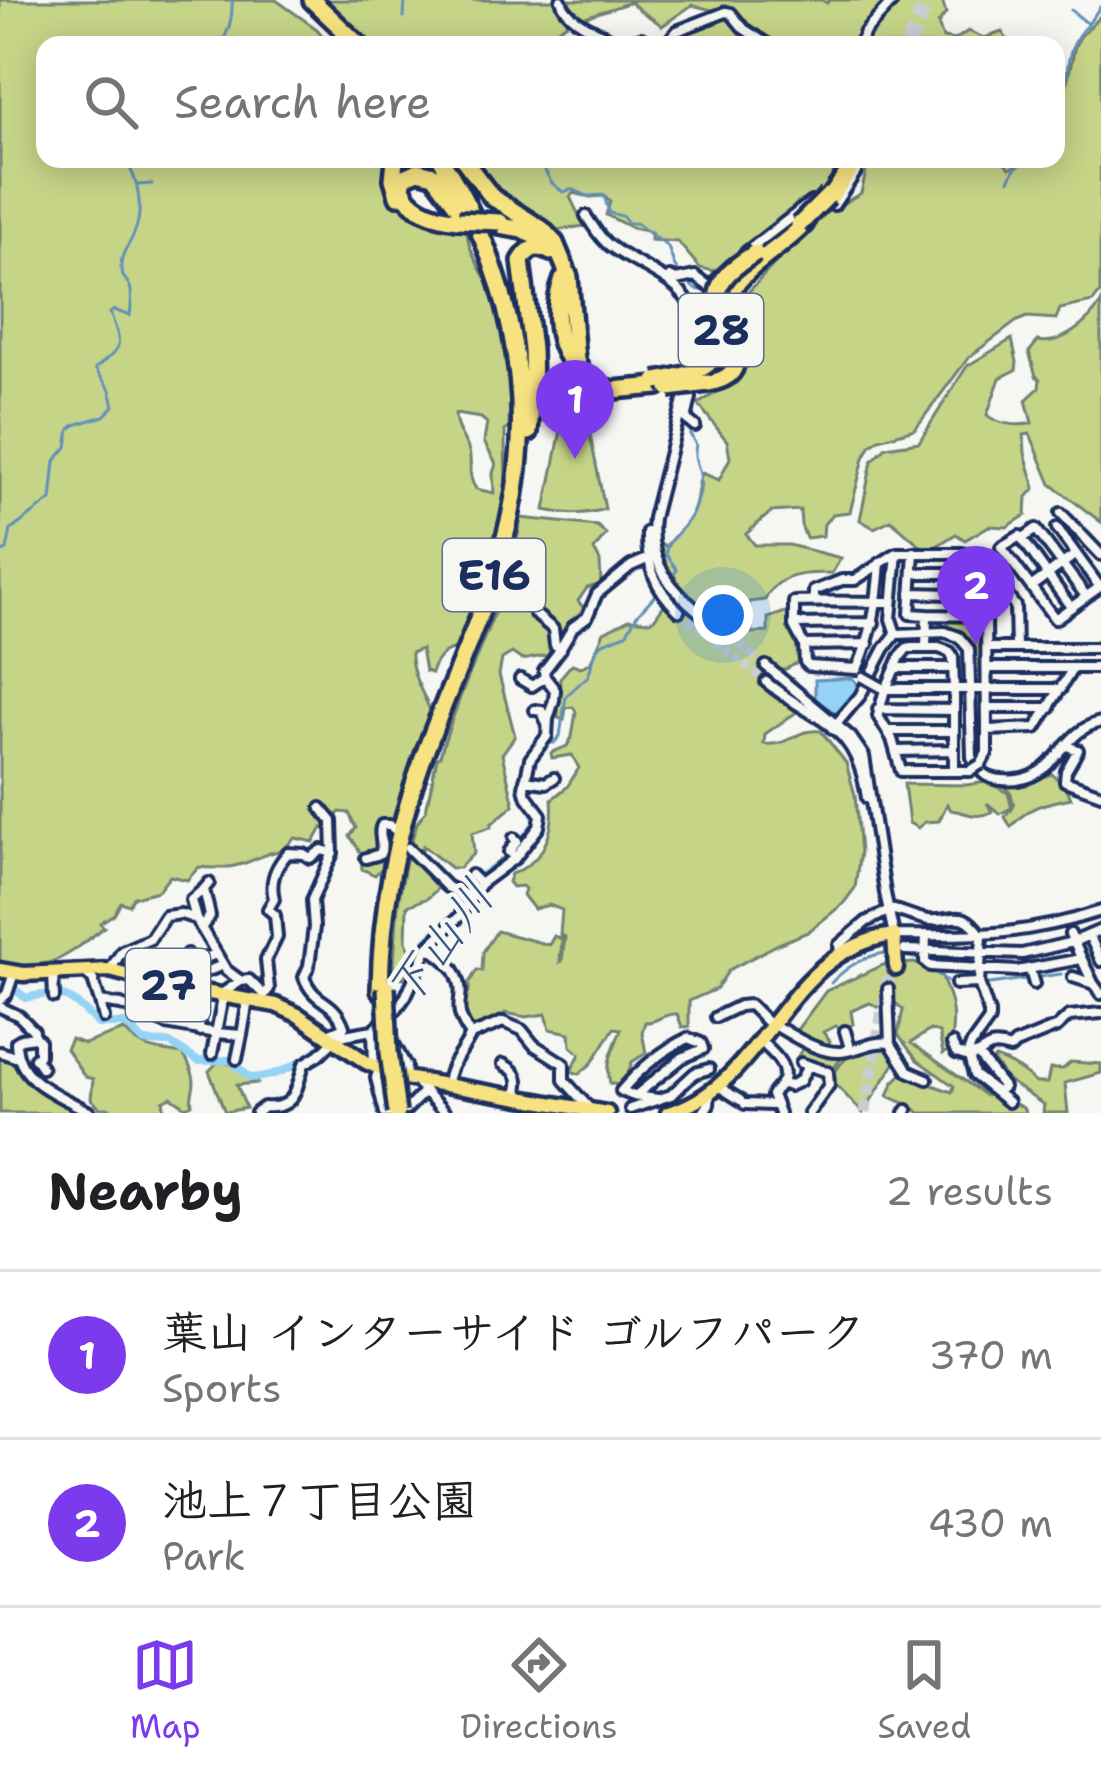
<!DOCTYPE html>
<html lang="en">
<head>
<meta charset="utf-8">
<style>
  body { margin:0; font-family:"Shantell Sans","Klee One",sans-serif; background:#f2f2f2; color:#202124 }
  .you { position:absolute; left:723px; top:615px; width:42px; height:42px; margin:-30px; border:9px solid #fff; border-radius:50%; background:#1a73e8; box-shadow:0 0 0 18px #1a73e833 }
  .badge { display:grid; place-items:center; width:78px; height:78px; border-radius:50%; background:#7c3aed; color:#fff; font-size:39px; font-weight:700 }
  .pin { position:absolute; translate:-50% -99px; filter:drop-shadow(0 3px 6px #0008) }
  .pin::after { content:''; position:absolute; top:63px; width:42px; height:36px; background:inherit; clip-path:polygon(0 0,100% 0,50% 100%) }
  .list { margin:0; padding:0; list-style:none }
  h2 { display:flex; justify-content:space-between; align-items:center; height:156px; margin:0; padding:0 48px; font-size:51px }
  h2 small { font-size:39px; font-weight:400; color:#757577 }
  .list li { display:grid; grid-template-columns:78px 1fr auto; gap:36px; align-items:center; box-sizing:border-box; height:168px; padding:0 48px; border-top:3px solid #e0e0e0 }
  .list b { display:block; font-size:45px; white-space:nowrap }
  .list p { margin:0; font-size:39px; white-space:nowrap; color:#757577 }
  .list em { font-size:39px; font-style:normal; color:#757577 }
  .icon { flex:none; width:66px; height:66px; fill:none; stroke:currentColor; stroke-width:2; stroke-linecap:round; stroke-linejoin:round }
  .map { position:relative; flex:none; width:1101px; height:1113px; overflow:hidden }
  .search { position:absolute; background:#fff; box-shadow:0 6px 30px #0003; left:36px; right:36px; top:36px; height:132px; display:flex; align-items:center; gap:30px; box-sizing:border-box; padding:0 42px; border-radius:24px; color:#757577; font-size:45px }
  .sheet { height:492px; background:#fff }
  nav { display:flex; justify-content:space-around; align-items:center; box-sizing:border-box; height:168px; border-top:3px solid #e0e0e0; background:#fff; font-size:33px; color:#757577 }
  nav a { display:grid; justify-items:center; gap:6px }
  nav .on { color:#7c3aed }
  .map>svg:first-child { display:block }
  .green { fill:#c6d488; stroke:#708273; stroke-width:3; fill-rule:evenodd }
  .water { fill:#94d3f5; stroke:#6491b9; stroke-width:3 }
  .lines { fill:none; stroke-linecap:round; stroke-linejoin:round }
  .stream { stroke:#6491b9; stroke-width:3 }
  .river { stroke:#94d3f5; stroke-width:8 }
  .minor-tunnel { stroke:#caced4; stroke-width:8; stroke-dasharray:8 4; stroke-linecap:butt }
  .major-tunnel { stroke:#caced4; stroke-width:12; stroke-dasharray:12 6; stroke-linecap:butt }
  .highway-tunnel { stroke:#caced4; stroke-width:15; stroke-dasharray:15 8; stroke-linecap:butt }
  .minor-casing { stroke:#1b2f5e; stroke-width:16 }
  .major-casing { stroke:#1b2f5e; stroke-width:21 }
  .highway-casing { stroke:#1b2f5e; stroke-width:24 }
  .minor { stroke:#f6f6f2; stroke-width:8 }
  .major { stroke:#f7e281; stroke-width:12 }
  .highway { stroke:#f7e281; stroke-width:15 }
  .minor-bridge-casing { stroke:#1b2f5e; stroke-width:16; stroke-linecap:butt }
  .highway-bridge-casing { stroke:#1b2f5e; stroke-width:24; stroke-linecap:butt }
  .minor-bridge { stroke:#f6f6f2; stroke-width:8 }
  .highway-bridge { stroke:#f7e281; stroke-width:15 }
  .labels { text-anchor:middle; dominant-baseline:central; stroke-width:9; stroke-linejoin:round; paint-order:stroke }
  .shield { fill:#f6f6f2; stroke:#5d6b8a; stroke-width:3 }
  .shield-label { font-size:42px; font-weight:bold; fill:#1b2f5e }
  .water-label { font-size:48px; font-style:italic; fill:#395884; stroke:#f6f6f2 }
</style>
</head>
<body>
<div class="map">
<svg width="1101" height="1113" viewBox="0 0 1101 1113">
  <rect width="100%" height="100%" fill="#f6f6f2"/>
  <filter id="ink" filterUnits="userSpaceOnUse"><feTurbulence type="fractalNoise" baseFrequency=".00833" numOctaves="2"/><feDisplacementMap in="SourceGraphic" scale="24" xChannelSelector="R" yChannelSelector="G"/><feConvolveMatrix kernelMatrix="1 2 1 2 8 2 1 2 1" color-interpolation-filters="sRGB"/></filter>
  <g filter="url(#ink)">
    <path class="green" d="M0 0H276L317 29 330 45H45V159H394C394 169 392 180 394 189 399 219 443 224 467 232 469 257 489 279 497 303 510 342 511 386 509 427L505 431 506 503 497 548 471 598 473 618 462 647C444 651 437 656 431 673L425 671 421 649 411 653C410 675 426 697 433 718L412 766 385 865 375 875 362 869 361 853 350 836 356 828 349 813 340 812 336 816 335 828H322L314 842 295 838 281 851C265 852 257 860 242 864 229 868 213 869 199 867L187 880 170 876 158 891 134 897 129 905 121 902 114 914 100 923 104 927C66 958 50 971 0 965ZM455 414 481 418 487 423 484 442 496 464 493 473 494 493 476 489C466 473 473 465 469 451 464 437 455 429 455 414Z
      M317 0H556L559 7 566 6V0H822L827 3 829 0H942L946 13 938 24 943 38 955 40 968 31 984 38 1002 32 1011 45H673C683 29 706 26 716 11L692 5 662 26C652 17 640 13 631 2L569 22 551 33 566 45H366Z
      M1101 15 1100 293 1093 302 1060 309 1056 319 1027 317 1017 321 969 357 915 429 879 439 870 446 864 458 850 512 833 514 824 524 823 536 806 538 801 525 800 510 771 512 746 534 755 545H789L841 558 832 573C805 573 778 573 765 600L749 602 752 633 768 632V618L788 611C790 629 798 644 799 662L782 671 772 663 767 664 760 684 798 711 765 734 764 744C789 747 796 728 821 731L846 763 855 795 860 852 855 888 843 904 808 932 778 944 729 970 716 989 689 1001V1027H682L677 1014C662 1013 657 1023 645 1022L642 1032 646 1053 632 1062 623 1087 610 1083C605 1060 614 1050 621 1029L614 1028 592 1063 579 1074 571 1071 580 1054 571 1046 570 1033 550 1029 546 1014 526 1017 505 1013 493 1023 471 1027 465 1021 463 997 469 992V983L477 970 482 971 483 952 497 931 549 945 554 936 562 939 560 962 562 961 565 937 560 935 562 910 549 905 534 909 523 895 525 889 522 886 512 887 508 882 511 874C544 862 555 832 552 799L567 787 579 768 572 755 552 758 551 753 567 746 572 737 576 712 573 707 566 708 564 720 558 718 560 678 572 664 581 667 590 663 604 632 629 619 649 621 654 619 664 605 674 611 682 605 700 614 677 584 676 578 667 567 660 544 667 547C672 534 686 528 692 514 699 501 696 486 702 473L719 480 730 458 727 441 698 404 730 384 743 364 739 302 824 210H832L861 193 869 159H1005L1003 161 1010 168 1026 159H1056L1057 112 1062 106 1075 46 1080 37Z
      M465 159H844L821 192 797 203 787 216 714 271 700 268 678 242 651 240V232L632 228 606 215 610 202 604 196 590 197 573 193 570 197 584 226 552 231 514 207 501 191Z
      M1101 303V522L1051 484 1030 434 1024 435 1025 453 1035 488 1027 497 1026 515 1007 527 989 526 965 540 956 534 935 547H922L891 520 874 528 860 520 872 461 886 447 919 442 967 366 1012 339 1017 362 1016 370 1000 378 987 415C997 424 1018 427 1032 423L1026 400 1039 388 1040 379 1036 376 1029 352 1038 341C1062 346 1089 322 1101 303Z
      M565 410H585L605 509C584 515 567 515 545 510Z
      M521 518 597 526 606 534 594 550 600 561 601 584 587 588 578 601 587 612 560 635 550 628 549 655 522 660 512 653 502 659 499 675 515 736 502 754 514 805 491 824V827L472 833 474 853 459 868H451L423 846 419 864 438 888 428 898 407 906 406 941 413 959 404 978 393 976 398 904 407 855 417 823 426 810 437 758 440 756C444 739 452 721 458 703 481 642 512 583 521 518Z
      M948 615 986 616 987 672H971L969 649 948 632Z
      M1052 774 1065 786 1071 798C1043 804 1030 805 1011 827L1005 817 1011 808 1000 814 987 803 992 812C976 820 966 812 951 810L947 804 939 821 925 822 918 828 909 823 904 784 966 785 987 782 1008 793 1012 809 1014 805 1011 794 1003 785 1022 784Z
      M914 963 940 973C954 1006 955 1014 950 1050L943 1054 939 1033 930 1030 911 1043 986 1096 993 1092 1023 1108 1026 1113H920L911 1106 888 1096 893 1083 902 1074 952 1092 954 1086 917 1060 898 1035 903 1010 889 997 878 1007 870 1003 851 1011 853 1024 842 1029 836 1026 823 1032 830 1041 827 1046 841 1058 834 1068 796 1059 808 1040 796 1031 826 991 883 965Z
      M124 1030C144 1052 156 1049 183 1054 188 1062 194 1072 194 1082 194 1091 190 1094 192 1104L186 1107 171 1097 163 1101 165 1113H112L110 1108H100L91 1099 93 1079 85 1077 66 1049 71 1039 84 1044Z
      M880 1043 888 1044 899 1056 863 1113 831 1080C843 1054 855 1052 880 1043Z
      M0 1057 14 1059C38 1091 49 1093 82 1113H0Z
      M995 1058C1011 1063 1023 1071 1036 1083H1047L1050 1069H1063L1071 1062 1101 1064V1073L1065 1083 1068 1113H1043L1044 1105 1007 1080 993 1061Z
      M219 1061 241 1067 257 1083 237 1085 246 1108 225 1112 209 1071Z"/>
    <path class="water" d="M852 678 861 688 837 714 815 700V680Z"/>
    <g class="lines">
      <path class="stream" d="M1071 10 1088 24 1101 6
        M404 17 405 0
        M220 45C230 31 233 17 232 0
        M1056 131C1074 95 1056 53 1088 24
        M538 159 552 183 563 192 572 189 588 196 604 195 609 213 622 216 628 223H636L668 247 675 267 680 274
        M1009 180 1015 168 1031 159
        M137 185 152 184
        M773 236 794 220
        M686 281 695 289 708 291 712 297
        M0 553 7 550 11 530 51 500 55 461 67 447 70 429 75 425 104 416 114 406 110 390 95 369C122 346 124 350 110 313L114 310 130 316C131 306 133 295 130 287 126 277 122 280 121 269 120 253 129 246 134 234 144 211 139 178 124 159
        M670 580 677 570 666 554 667 544C685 527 705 501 700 474 697 461 693 458 696 445L690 434 691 412
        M547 743H554L560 736 566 696 588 676 597 648 603 643 626 634 637 615 657 593
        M521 783 528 753 538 741
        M899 955 919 959 924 964
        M931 970 953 985
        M831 983C846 967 868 953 890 953
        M968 987 1061 974"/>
      <path class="river" d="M0 987 9 985 26 998C65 988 72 998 98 1024H126L144 1042 170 1043 198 1061 230 1060 250 1078C279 1078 311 1058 330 1038
        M391 1010 404 990 427 941 455 915 482 875 510 857 537 821 530 805"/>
      <path class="minor-tunnel" d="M679 611 766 682
        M703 615 766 666"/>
      <path class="major-tunnel" d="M865 1113 890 967"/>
      <path class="highway-tunnel" d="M908 45 928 0"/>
      <g class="minor-casing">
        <path id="minor" d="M561 0C567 22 601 32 621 44L641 38 653 45
          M665 45 677 31 726 12 731 13 744 29 769 45
          M859 45 865 32 894 0
          M586 216C594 227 599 238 610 246 644 272 691 279 698 329
          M746 252 811 202 834 205 856 172
          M670 277 676 280 695 276 710 287 718 278
          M686 389 653 518C648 563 670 589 703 615
          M687 392 691 398 686 419 695 426
          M1061 513 1101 555
          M1057 528 1076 554
          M647 532C646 564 655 589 679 611
          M1022 539 1036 529 1086 596
          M914 552 910 614 927 615
          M880 563C877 601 873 634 857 669L809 666 805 662 804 645 794 626V602C827 601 860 602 892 602
          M913 573H984L988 569
          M1032 586 1076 554 1099 586
          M911 593 995 595 1004 590
          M814 602V591L842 580H855L895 554
          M1070 606 1020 536 1001 547 1055 619 1101 586
          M535 614 553 629 555 645 561 649
          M794 624 874 623
          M896 634 891 619 897 553H970L978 556 1015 606 1016 648H1101
          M804 645 868 644
          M926 647 927 615 986 616 987 730 1036 728 1073 668H1101
          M987 648H1016
          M766 666 851 737 864 756 885 893 894 935C974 936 1024 936 1101 911
          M895 668H953
          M987 668H1073
          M520 679 532 686 545 677
          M766 682C817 724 856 721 867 798
          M885 689 878 716 892 739 901 771H970
          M987 708H1050
          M878 709 954 710
          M535 710 542 711 547 724
          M832 729 860 696 885 648 896 634 945 632 959 637 969 649 972 757C979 772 986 779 1002 780 1057 786 1059 730 1101 722
          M889 731H954
          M1067 746 1078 750 1066 771 1065 781 1101 794
          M897 751 954 750
          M981 764 987 753V730
          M954 771V689H886L900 657 907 648H939L950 652 953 658 954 689H1061
          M525 780 546 783 554 778
          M321 808 332 821 333 853 312 900 314 927 309 966 304 977C314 1005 335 999 344 1027L328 1034
          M514 838 517 841 509 852 515 858
          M408 848 447 887 471 897
          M366 858 380 854C385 845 377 833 382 825H389L395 830
          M471 875 480 884
          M889 909C903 911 915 918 929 920 955 922 961 906 982 936L979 983 989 1013V1020L971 1045 967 1056
          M196 919 191 900 204 889
          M201 928 210 916 204 889 209 883
          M1070 934 1093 983 1101 994
          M926 935 925 962 930 966 1017 971 1081 959
          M1089 935 1101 961
          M428 947C439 955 452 963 457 976 468 1001 448 1004 471 1035 463 1052 448 1065 447 1085
          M905 950 1022 954 1073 942 1101 930
          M840 952 839 945 866 922 884 913
          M187 954 195 962 216 954
          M203 969 208 971 223 965
          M1030 970 1034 984
          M84 971 93 980 100 1002 121 1005 166 1024 216 1033 224 992 241 981 226 970 196 919 181 914 165 916 150 939 122 951 110 970
          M53 973 54 997
          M1073 977 1091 983
          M241 981 249 980 263 994
          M956 984 979 983
          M888 989 890 1043
          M264 995 269 989 266 960 277 937 275 915 268 909 274 899C269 880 276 866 288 853L304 854 310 858 322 850 332 853
          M0 1000 7 994 14 973
          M100 1002 104 1018
          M0 1007 19 1016 34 1031V1037L21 1039 16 1042C17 1084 61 1095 91 1113
          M716 1017 739 1006 750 1005 771 1026
          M774 1025C793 1035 817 1053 840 1052 858 1051 872 1040 890 1043L908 1071 927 1079
          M373 1030 374 1065
          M199 1031V1006
          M471 1035 503 1022 522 1030 534 1045 564 1064V1080L590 1109
          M34 1037 39 1040V1055L35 1058 42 1068
          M392 1040 406 1066 405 1079
          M760 1041C770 1050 788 1064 783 1080 781 1086 775 1089 772 1095L779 1113
          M952 1044 956 1053 969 1057 974 1075 1008 1102
          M844 1051 850 1048 845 1031
          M0 1052 18 1058
          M212 1054 216 1033 242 1035 248 1000
          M978 1055 1003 1087 997 1092
          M969 1057C990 1053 983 1041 1010 1049L1015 1044 1057 1027 1069 1016 1101 1013
          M237 1059 242 1035
          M801 1063 828 1072 829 1085 809 1113
          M503 1064C515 1070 521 1077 517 1090L523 1098
          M379 1069 376 1078 385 1113H397
          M416 1082 445 1113
          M781 1083 789 1086 800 1081 808 1066
          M718 1086 740 1100
          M635 1096 682 1058 703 1049 701 1043 688 1038C663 1050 639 1070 621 1091L634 1096 658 1099
          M745 1104 773 1105
          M630 1109 671 1095 695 1073 709 1069
          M406 1110 425 1091
          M256 1113 264 1107C296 1110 296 1089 304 1064L319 1055 339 1036 373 1030 396 1010 406 996 428 947 459 917 480 884 515 858 539 827 541 815 526 795 524 787 530 759 547 736 548 719 554 700 555 690 545 677 544 671 557 654 573 627 587 617 597 594 631 566 654 556
          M703 1113 709 1104 710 1093
          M905 1113 907 1110"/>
      </g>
      <g class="major-casing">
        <path id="major" d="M0 970 23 974 110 970 171 986 276 1005 298 1015 366 1062 399 1077 607 1113
          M668 1113C768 1084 782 950 894 935L896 968"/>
      </g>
      <g class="highway-casing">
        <path id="highway" d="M312 0 359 45
          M395 159 393 179 398 196
          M463 159 492 197 542 229 555 243 569 277 576 360 582 375 596 386 613 390 658 386
          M830 198 857 159
          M458 220C435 217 409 210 402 187L404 177 418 171 434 175 461 211
          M500 226 523 230 542 240
          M563 279C553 304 554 340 571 362
          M701 333 708 313 721 293
          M695 351 701 344 710 339
          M708 383C761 374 720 336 726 305 732 272 784 248 805 223
          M529 432 533 384 532 349 521 261C529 247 537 245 551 252
          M380 990C381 910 396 833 423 758 452 678 491 601 510 517 538 393 508 265 441 159"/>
      </g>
      <use href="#minor" class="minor"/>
      <use href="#major" class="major"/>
      <use href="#highway" class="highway"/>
      <g class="minor-bridge-casing">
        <path id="minor-bridge" d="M863 677 881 687
          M970 771 981 764"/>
      </g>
      <g class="highway-bridge-casing">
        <path id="highway-bridge" d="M458 220 500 222
          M799 225 828 196
          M656 381C690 375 725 370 720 325 719 312 715 299 720 286 726 271 742 262 755 253
          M669 388 708 383
          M386 987 389 1052 397 1113"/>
      </g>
      <use href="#minor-bridge" class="minor-bridge"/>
      <use href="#highway-bridge" class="highway-bridge"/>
    </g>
  </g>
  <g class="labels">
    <g class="shield">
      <rect x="679" y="294" width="84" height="72" rx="9"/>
      <rect x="443" y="539" width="102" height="72" rx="9"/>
      <rect x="126" y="949" width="84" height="72" rx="9"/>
    </g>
    <g class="shield-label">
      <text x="721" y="330">28</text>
      <text x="494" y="575">E16</text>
      <text x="168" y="985">27</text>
    </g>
    <g class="water-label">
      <text transform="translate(439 943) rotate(-53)">下山川</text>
    </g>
  </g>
</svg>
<div class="you"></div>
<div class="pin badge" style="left:575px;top:459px">1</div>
<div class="pin badge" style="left:976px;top:645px">2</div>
<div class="search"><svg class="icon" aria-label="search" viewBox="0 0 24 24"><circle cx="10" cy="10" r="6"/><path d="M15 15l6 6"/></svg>Search here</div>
</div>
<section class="sheet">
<h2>Nearby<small>2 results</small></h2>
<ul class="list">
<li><span class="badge">1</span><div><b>葉山 インターサイド ゴルフパーク</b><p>Sports</p></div><em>370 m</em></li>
<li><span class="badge">2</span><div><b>池上７丁目公園</b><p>Park</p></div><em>430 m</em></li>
</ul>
</section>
<nav>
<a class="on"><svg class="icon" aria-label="map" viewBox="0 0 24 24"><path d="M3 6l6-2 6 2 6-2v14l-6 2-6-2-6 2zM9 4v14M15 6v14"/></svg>Map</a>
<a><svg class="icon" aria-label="directions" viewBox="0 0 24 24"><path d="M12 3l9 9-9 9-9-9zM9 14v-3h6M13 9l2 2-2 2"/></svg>Directions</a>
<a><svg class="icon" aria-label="saved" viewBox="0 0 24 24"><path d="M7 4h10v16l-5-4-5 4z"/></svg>Saved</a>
</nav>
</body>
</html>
